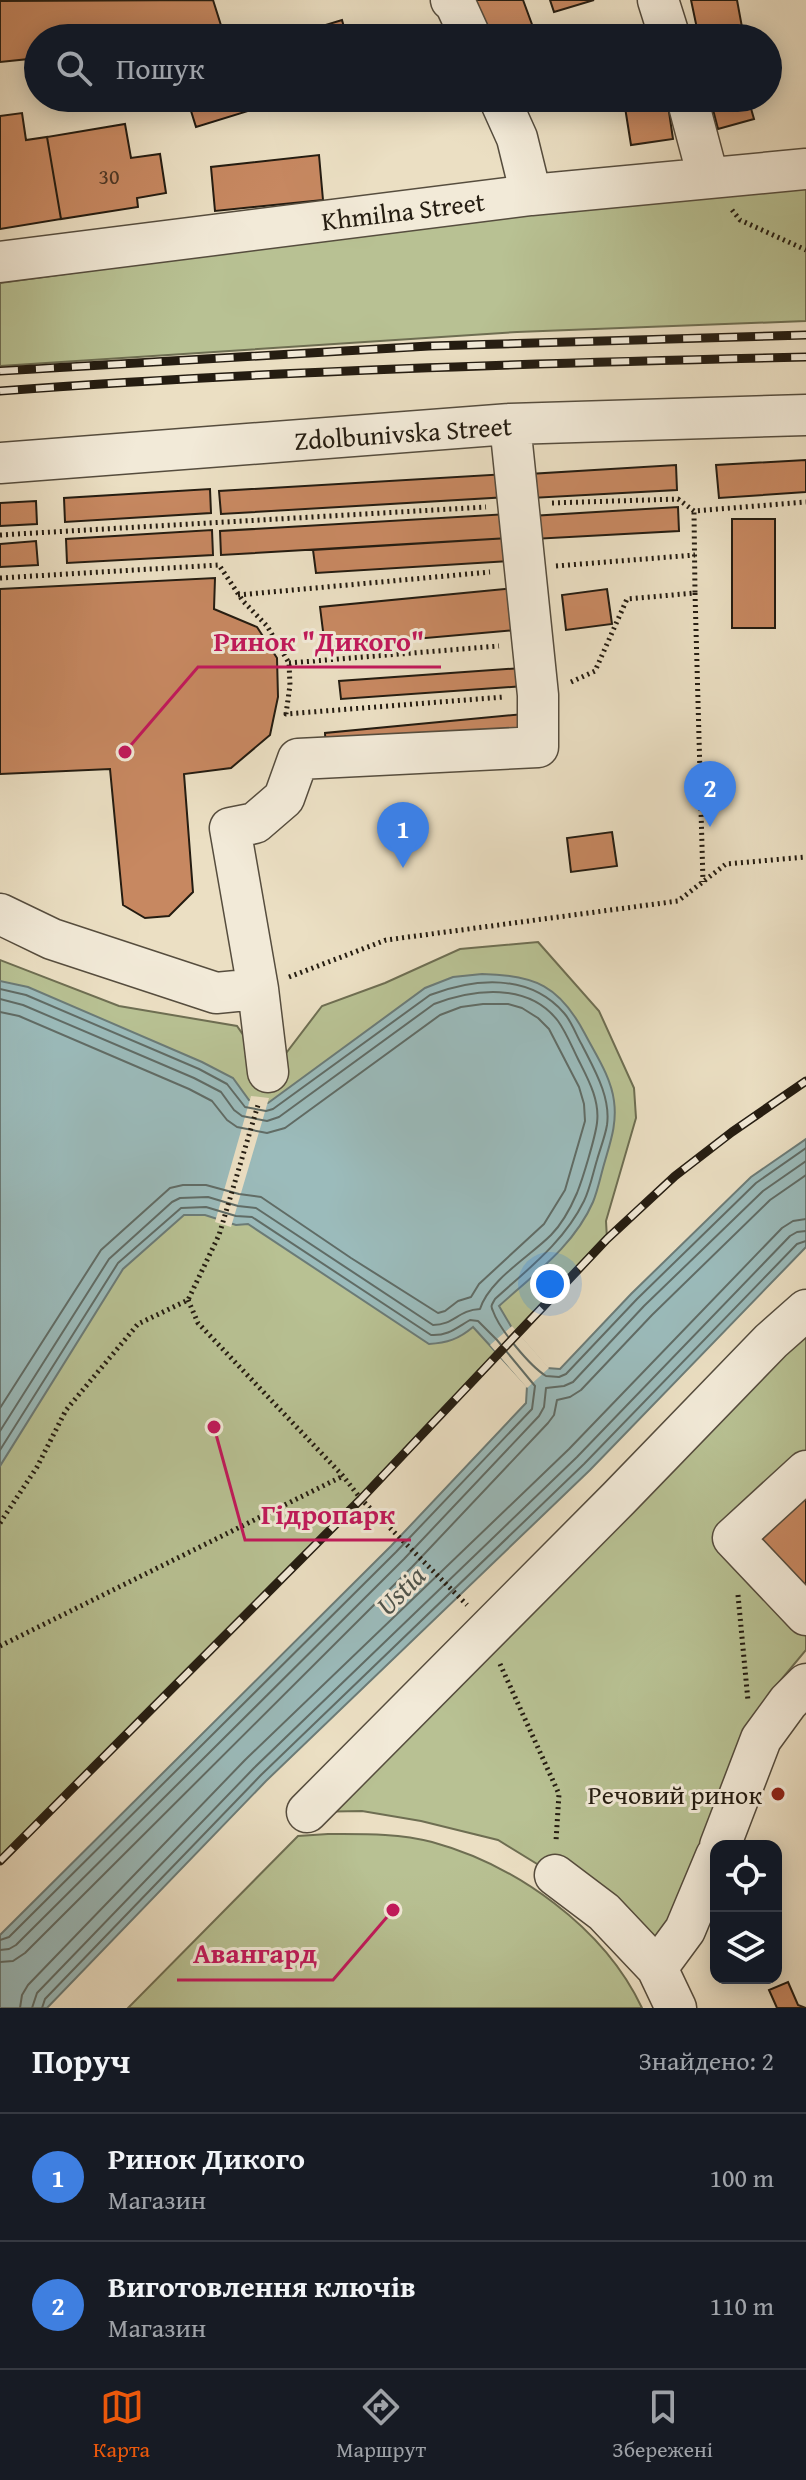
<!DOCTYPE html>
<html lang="uk">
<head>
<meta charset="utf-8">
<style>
  body { margin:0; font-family:"Gentium Book Plus",serif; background:#20242c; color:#f1f3f6 }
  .controls { position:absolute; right:24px; bottom:24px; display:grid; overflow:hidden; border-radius:16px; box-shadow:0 4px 20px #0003 }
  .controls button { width:72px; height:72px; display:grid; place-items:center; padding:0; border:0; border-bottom:2px solid #363941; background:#171b24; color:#f1f3f6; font:40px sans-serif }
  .you { position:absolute; left:550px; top:1284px; width:28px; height:28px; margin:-20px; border:6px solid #fff; border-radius:50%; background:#1a73e8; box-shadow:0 0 0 12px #1a73e833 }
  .badge { display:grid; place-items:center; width:52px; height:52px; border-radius:50%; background:#ea580c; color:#fff; font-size:26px; font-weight:700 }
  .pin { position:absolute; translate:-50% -66px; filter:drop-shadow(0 2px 4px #0008) }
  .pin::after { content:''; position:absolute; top:42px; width:28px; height:24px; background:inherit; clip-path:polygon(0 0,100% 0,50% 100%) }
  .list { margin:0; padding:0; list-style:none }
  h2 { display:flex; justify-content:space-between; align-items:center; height:104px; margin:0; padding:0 32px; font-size:34px }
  h2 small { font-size:26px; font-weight:400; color:#9ea1a6 }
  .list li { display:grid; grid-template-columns:52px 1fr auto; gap:24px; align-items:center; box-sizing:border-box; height:128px; padding:0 32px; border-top:2px solid #363941 }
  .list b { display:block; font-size:30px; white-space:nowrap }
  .list p { margin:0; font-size:26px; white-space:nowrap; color:#9ea1a6 }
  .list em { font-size:26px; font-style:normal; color:#9ea1a6 }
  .icon { flex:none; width:44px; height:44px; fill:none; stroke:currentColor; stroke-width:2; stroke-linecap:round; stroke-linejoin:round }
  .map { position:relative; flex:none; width:806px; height:2008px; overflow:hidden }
  .search { position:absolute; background:#171b24; box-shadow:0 4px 20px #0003; left:24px; right:24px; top:24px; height:88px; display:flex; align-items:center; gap:20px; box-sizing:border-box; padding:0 28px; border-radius:44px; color:#9ea1a6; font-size:30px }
  .sheet { height:360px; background:#171b24 }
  nav { display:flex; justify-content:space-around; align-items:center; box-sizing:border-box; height:112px; border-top:2px solid #363941; background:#171b24; font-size:22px; color:#9ea1a6 }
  nav a { display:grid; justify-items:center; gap:4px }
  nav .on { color:#ea580c }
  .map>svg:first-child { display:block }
  .green { fill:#b8c193; stroke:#6e6e52; stroke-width:2 }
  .water { fill:#9bbbbb; stroke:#6b7b77; stroke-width:2 }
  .pier { fill:#ebdfc3 }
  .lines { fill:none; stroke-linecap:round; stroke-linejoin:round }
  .shore { stroke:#606c66; stroke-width:2 }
  .building { fill:#c78861; stroke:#241c11; stroke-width:2 }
  .minor-casing { stroke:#564d3e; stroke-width:43 }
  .path { stroke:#241c11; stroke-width:5; stroke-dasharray:2 4; stroke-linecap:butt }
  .minor { stroke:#f2ead8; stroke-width:40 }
  .rail-casing { stroke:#241c11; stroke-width:9 }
  .rail { stroke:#f2ead8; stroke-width:6; stroke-dasharray:18; stroke-linecap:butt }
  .poi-dot { fill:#8f2418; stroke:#f2ead8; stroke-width:3 }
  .labels { text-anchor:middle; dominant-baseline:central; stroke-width:6; stroke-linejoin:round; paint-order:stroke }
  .number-label { font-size:22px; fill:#4d3725 }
  .street-label { font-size:26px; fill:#241c11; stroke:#f2ead8 }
  .poi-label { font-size:26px; fill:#241c11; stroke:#f2ead8; text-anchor:end }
  .water-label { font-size:28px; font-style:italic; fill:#4e544c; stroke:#f2ead8 }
  .leader { fill:none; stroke:#c2185b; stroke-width:3 }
  .callout-dot { fill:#c2185b; stroke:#f2ead8; stroke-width:3 }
  .callout-label { font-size:28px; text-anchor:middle; font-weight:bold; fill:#c2185b; stroke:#f2ead8; stroke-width:6; stroke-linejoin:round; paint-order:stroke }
</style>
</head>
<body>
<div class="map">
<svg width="806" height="2008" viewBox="0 0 806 2008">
  <rect width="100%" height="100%" fill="#ebdfc3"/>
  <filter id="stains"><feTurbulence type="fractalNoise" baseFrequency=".0025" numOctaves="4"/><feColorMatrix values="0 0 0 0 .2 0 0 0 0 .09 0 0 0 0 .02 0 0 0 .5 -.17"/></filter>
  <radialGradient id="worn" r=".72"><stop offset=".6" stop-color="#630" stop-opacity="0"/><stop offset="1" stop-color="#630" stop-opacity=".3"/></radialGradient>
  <path class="green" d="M806 187V321L517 332 0 366V283L529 210Z
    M538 942 599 1011 634 1088 636 1118 606 1221 607 1239 361 1499 0 1861V960L119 1006 237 1026 268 1071 277 1065 322 1006 385 983 460 949Z
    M806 1310V1471L733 1538 806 1615V1650L775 1687 657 1968 555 1875 498 1840 421 1821 362 1811 308 1812Z
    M328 1834C363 1834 398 1833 432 1842 516 1865 604 1927 642 2008H128L298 1836Z"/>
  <path class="water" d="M482 974C535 975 560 986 585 1034 596 1055 611 1077 614 1101 617 1123 611 1140 605 1161 601 1174 598 1190 593 1202 574 1246 533 1275 499 1306L512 1328 547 1368 560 1369 631 1294 751 1177 806 1139V1247L590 1470 266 1781 47 2008H0V1935L391 1546 526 1403 527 1386 473 1327C459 1339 447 1343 429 1344L248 1224 236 1225 205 1215H184L123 1269 0 1466V981L28 987 202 1062 233 1078 249 1100 268 1103 425 988 453 977Z"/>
  <path class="pier" d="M251 1096 269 1098 231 1227 215 1222Z
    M512 1326 549 1368 527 1388 490 1345Z"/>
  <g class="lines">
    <path class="shore" d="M0 989 26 995 199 1069 227 1084 245 1107 266 1111 273 1109 430 995C475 978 529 973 564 1013 572 1022 576 1035 582 1045 594 1069 611 1097 607 1125 605 1137 600 1149 597 1160 593 1173 590 1189 584 1201 564 1242 528 1269 495 1299 492 1305 490 1305 493 1311 499 1329 530 1366 546 1376L559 1377 566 1374 637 1299 756 1183 806 1148
      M0 999 23 1005 194 1078 221 1092 234 1110 242 1116 267 1121 279 1117 434 1004C474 989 528 982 558 1021 566 1032 572 1047 578 1059 588 1079 600 1100 597 1123 595 1138 583 1178 577 1193 571 1207 561 1225 551 1235 529 1257 489 1280 480 1309 458 1310 454 1325 433 1325L256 1208 238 1206 208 1197 180 1198 172 1202 109 1259 0 1431
      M0 1012 19 1016 189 1089 212 1101 227 1120 237 1127 267 1133 285 1128 440 1015 461 1007 483 1004H508L522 1008 538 1018 549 1029 579 1087 584 1104 585 1121 565 1190 544 1224 479 1284 471 1297 458 1301 445 1311 438 1313 351 1258 261 1197 239 1194 206 1185H183L170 1188 101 1250 0 1408
      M0 1450 118 1263 181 1208 206 1207 236 1216 252 1217 431 1335C448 1336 456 1328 470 1320L478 1321 497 1340 535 1386 532 1409 396 1552 9 1937 0 1940
      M0 1950 9 1949 16 1945 404 1559 539 1416 544 1407 546 1388 564 1386 573 1382 644 1306 763 1191 806 1161
      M0 1962 13 1961 25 1953 412 1567 548 1423 554 1415 557 1400 570 1397 581 1390 652 1315 770 1200 806 1175
      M20 2008 22 1995 28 1985 245 1760 569 1449 782 1228 793 1221 806 1219
      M32 2008 37 1993 254 1768 577 1457 790 1236 797 1232 806 1231
      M42 2008 45 1999 261 1775 584 1464 797 1244 806 1241"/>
  </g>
  <path class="building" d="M213 0 225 38H38V58L0 62V1Z
    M475 0H523L537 38H489Z
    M550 0H594L554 12Z
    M691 0H737L744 38H699Z
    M342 20 347 38H283Z
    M187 98H290L196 127Z
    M304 98H336L307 107Z
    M511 98H548L515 110Z
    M644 98H667L673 139 631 145 624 101Z
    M710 98H748L754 119 718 129Z
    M22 113 26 140 47 137 61 219 0 229V116Z
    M125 124 131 158 160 154 166 193 137 198 138 207 61 219 47 137Z
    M319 155 323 200 215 211 211 167Z
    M806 460V492L719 498 716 465Z
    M676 465 677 490 531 498 529 474Z
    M507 474 508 497 221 514 219 491Z
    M210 489 211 513 65 522 64 498Z
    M36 501 37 524 0 526V503Z
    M678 507 679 531 533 539 531 516Z
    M508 514 509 538 221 555 220 531Z
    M732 519H775V628H732Z
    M212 530 213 555 67 563 66 539Z
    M509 538 511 561 316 573 313 550Z
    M36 541 38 565 0 567V544Z
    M215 578 214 609 257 627 277 658 278 697 270 735 231 768 184 774 193 892 169 916 145 918 123 905 110 769 0 774V589Z
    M514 588 517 630 325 647 320 607Z
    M607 589 612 624 566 630 562 595Z
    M522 668 524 686 341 699 339 681Z
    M524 714 525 731 326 751 325 733Z
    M612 832 617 866 571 872 567 838Z
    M806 1496V1605L761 1540Z
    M788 1982 798 2005 806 2008H777L769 1990Z"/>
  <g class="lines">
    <g class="minor-casing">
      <path id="minor" d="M451 0 455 3 471 38
        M658 0 670 38
        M499 98 517 138 531 195
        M687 98 708 177
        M0 262 531 195 806 169
        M0 463 510 424 806 415
        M0 914 52 939 216 993 258 989 268 1072
        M258 989 230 828 255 823 284 798 298 759 538 747V695L510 424
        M806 1471 733 1538 806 1615
        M307 1812 619 1498 771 1341 806 1310
        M720 1846 761 1739 788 1702 806 1684
        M555 1875 604 1912 657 1968 676 2008
        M657 1968 685 1930 716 1856"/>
    </g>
    <path class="path" d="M732 210 740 220 806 250
      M552 503 678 499 694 511 806 502
      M0 535 486 507
      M556 566 695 555
      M0 578 219 565 243 601 267 626 289 663 290 685 286 714 504 697
      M695 593 703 882
      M238 595 490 572
      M289 663 499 646
      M571 682 595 671 627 599 695 593 694 511
      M289 977 386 940 678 901 726 864 806 857
      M188 1300 198 1323 343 1476 361 1499 467 1605
      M0 1523 37 1467 66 1410 138 1324 188 1300 219 1235 258 1105
      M738 1595 748 1701
      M0 1646 343 1476
      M500 1664 559 1794 556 1841"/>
    <use href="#minor" class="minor"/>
    <g class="rail-casing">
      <path id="rail" d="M0 371 429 346 806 335
        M0 391C268 371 537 363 806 357
        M0 1861 361 1499 607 1239 675 1176 732 1132 806 1081"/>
    </g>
    <use href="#rail" class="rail"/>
  </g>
  <circle class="poi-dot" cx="778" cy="1794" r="8"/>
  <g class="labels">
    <g class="number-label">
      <text x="109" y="176">30</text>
    </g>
    <g class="street-label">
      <text transform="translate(403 211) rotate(-7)">Khmilna Street</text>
      <text transform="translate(403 433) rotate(-4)">Zdolbunivska Street</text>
    </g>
    <g class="poi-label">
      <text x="762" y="1794">Речовий ринок</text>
    </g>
    <g class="water-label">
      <text transform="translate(400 1590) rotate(-45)">Ustia</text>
    </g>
  </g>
  <path class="leader" d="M125 752L198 667H441M214 1427L245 1540H411M393 1910L333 1980H177"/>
  <g class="callout-dot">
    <circle cx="125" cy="752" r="8"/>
    <circle cx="214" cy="1427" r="8"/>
    <circle cx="393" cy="1910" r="8"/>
  </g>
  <g class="callout-label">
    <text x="319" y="651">Ринок "Дикого"</text>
    <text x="328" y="1524">Гідропарк</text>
    <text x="255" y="1963">Авангард</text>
  </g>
  <rect width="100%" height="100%" filter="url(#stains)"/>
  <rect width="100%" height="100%" fill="url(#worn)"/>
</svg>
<div class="controls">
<button><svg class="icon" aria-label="locate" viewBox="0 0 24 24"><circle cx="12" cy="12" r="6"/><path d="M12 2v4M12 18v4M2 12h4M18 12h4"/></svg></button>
<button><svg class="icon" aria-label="layers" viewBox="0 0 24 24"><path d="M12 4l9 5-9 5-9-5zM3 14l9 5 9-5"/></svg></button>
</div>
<div class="you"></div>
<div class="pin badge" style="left:403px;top:868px;background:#3f7fe0">1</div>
<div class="pin badge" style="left:710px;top:827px;background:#3f7fe0">2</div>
<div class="search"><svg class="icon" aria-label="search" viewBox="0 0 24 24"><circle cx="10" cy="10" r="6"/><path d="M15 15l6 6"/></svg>Пошук</div>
</div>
<section class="sheet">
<h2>Поруч<small>Знайдено: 2</small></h2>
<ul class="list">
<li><span class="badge" style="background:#3f7fe0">1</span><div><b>Ринок Дикого</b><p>Магазин</p></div><em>100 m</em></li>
<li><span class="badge" style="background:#3f7fe0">2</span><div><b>Виготовлення ключів</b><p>Магазин</p></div><em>110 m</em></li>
</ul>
</section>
<nav>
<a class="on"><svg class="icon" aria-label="map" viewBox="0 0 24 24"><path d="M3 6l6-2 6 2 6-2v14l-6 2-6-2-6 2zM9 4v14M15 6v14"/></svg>Карта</a>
<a><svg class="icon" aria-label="directions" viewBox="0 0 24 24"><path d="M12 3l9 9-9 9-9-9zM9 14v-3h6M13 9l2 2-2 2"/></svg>Маршрут</a>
<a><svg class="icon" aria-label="saved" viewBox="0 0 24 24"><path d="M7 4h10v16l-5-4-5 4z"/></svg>Збережені</a>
</nav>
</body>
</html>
